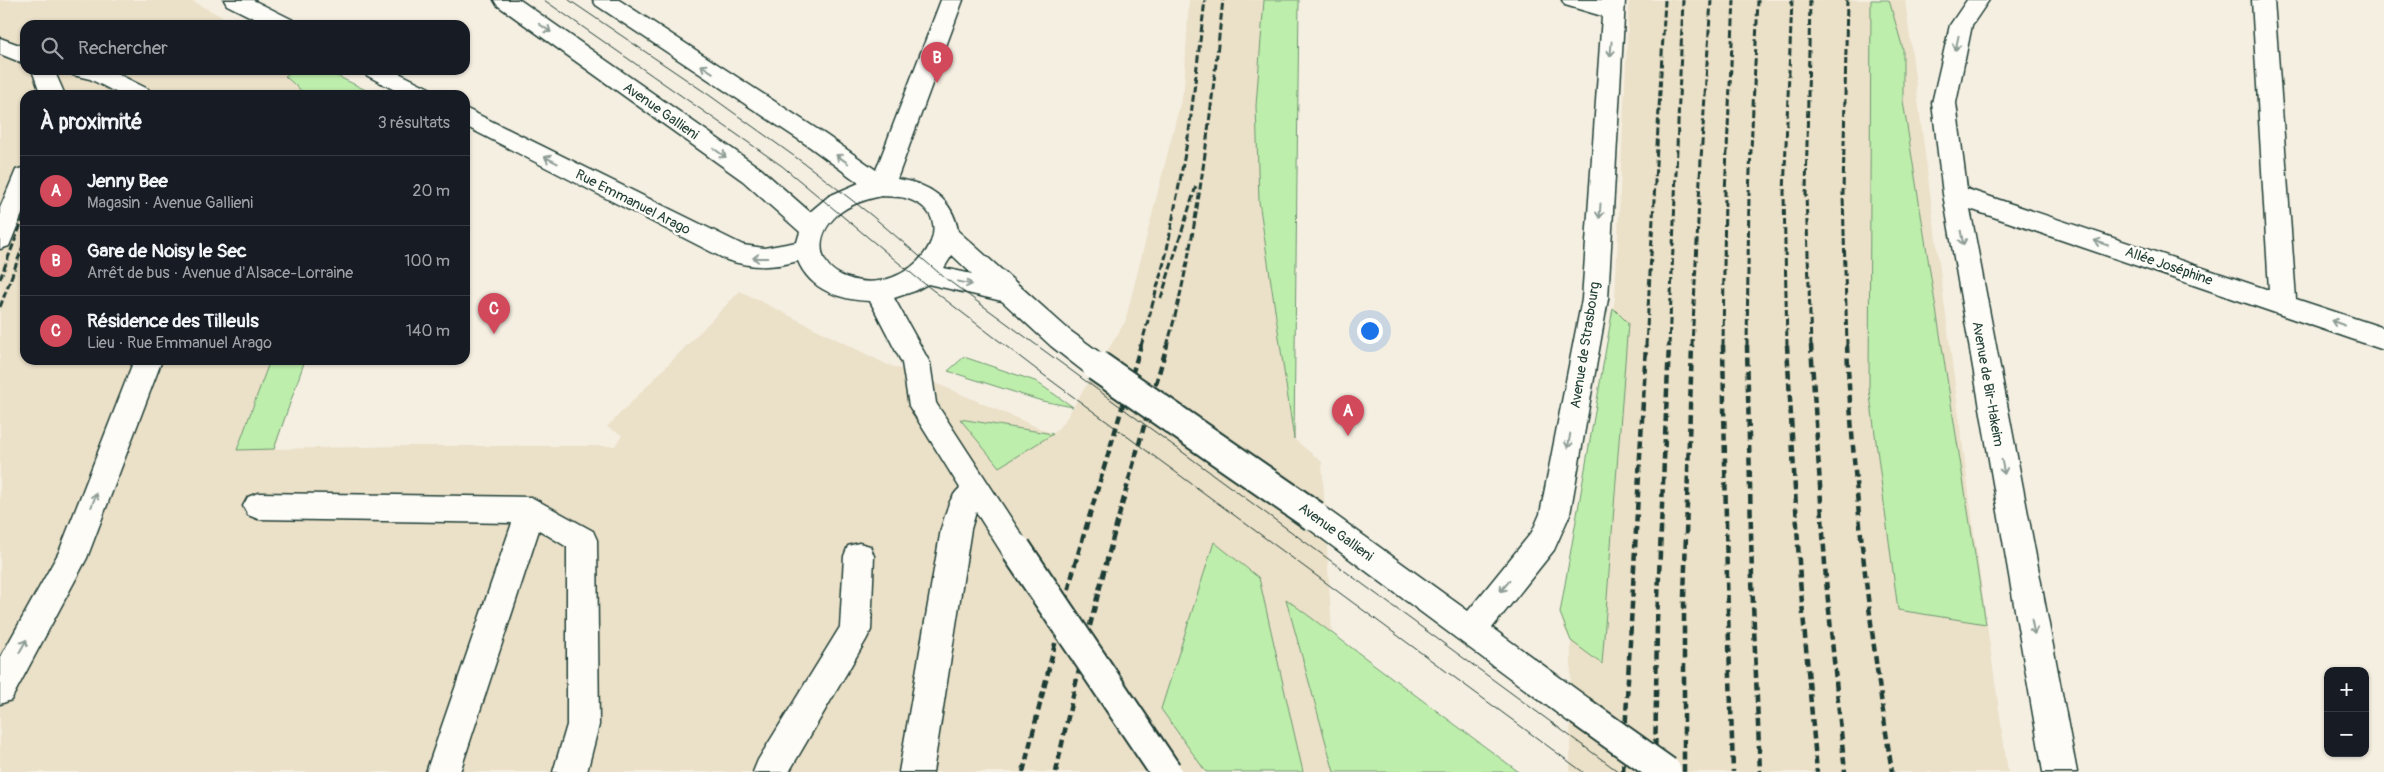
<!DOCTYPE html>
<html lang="fr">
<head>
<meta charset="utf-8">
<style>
  body { margin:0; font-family:Pangolin,sans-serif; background:#242831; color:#f1f3f6 }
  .controls { position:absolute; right:15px; bottom:15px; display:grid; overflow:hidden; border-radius:10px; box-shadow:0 1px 4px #0004 }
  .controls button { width:45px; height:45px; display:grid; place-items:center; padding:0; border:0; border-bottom:1px solid #363941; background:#171b24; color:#f1f3f6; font:25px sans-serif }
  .you { position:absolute; left:1369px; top:330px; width:18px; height:18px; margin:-12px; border:4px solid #fff; border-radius:50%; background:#1a73e8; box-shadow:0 0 0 8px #1a73e833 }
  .badge { display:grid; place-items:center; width:32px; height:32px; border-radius:50%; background:#d1495b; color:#fff; font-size:16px; font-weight:700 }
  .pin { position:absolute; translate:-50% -41px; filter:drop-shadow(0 1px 2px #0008) }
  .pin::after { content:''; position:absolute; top:26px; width:18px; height:15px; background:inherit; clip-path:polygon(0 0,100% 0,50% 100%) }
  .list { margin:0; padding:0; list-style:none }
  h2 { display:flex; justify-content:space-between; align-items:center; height:65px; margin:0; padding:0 20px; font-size:21px }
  h2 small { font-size:16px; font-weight:400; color:#9ea1a6 }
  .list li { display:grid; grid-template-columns:32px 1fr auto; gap:15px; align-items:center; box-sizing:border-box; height:70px; padding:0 20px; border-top:1px solid #363941 }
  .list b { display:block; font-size:19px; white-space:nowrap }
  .list p { margin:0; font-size:16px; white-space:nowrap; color:#9ea1a6 }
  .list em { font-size:16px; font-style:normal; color:#9ea1a6 }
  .icon { flex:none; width:28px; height:28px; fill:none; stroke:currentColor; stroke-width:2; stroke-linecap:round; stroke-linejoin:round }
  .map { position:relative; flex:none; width:2384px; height:772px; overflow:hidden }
  .search { position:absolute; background:#171b24; box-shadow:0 1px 4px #0004; left:20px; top:20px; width:450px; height:55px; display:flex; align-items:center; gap:12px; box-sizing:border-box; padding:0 18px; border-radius:15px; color:#9ea1a6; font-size:19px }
  .panel { position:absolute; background:#171b24; box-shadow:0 1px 4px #0004; left:20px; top:90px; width:450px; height:275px; border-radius:15px }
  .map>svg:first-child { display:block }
  .built { fill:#ebe0c8 }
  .green { fill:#beeeac; stroke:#6e9670 }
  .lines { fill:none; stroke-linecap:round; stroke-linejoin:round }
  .minor-casing { stroke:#1f3d34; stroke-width:3 }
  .minor { fill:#fdfcf7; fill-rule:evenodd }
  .tram { stroke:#1f3d34; stroke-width:1 }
  .rail-far1 { stroke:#1f3d34; stroke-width:3; stroke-dasharray:7 3; stroke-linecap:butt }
  .rail { stroke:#1f3d34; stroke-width:4.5; stroke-dasharray:8 4.5; stroke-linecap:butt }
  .minor-bridge-casing { stroke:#1f3d34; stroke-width:34; stroke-linecap:butt }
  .minor-bridge { stroke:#fdfcf7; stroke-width:30 }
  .oneway { stroke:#8e9c96 }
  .labels { text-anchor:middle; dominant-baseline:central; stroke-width:5; stroke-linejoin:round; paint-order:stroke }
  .street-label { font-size:14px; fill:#1f3d34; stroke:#fdfcf7 }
</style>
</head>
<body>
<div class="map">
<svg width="2384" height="772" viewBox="0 0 2384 772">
  <rect width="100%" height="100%" fill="#f5efe2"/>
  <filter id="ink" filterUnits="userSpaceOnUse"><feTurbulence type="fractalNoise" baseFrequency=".02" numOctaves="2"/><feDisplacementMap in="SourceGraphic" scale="10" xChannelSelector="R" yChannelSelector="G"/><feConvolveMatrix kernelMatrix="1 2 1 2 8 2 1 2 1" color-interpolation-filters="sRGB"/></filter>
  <g filter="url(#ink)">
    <path class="built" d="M0 0H190L238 25H25V70H325L376 95H25V360H305L275 449 405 446H615L622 435 607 427 740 291 886 364 917 375 1053 434 1064 422 1125 322 1184 88 1189 0H1299L1294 439 1322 462 1332 635 1518 772H0Z
      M1629 0H1905L1979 570 2008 772H1570L1571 641 1564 628 1560 613 1615 298Z"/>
    <path class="green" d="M1264 0H1299L1294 439 1259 201 1256 106Z
      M1871 0H1889L1903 49V101L1986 624 1898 610 1869 388Z
      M294 70H325L376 95H306L285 76Z
      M1613 308 1628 323 1602 664 1571 641 1560 613Z
      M964 357 1035 381 1073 407 1042 401 948 371Z
      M270 360H305L274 449 237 450Z
      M960 419 1053 434 999 467Z
      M1214 542 1259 578 1303 772H1206L1161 709Z
      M1286 599 1519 772H1334Z"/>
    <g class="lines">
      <g class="minor-casing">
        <path id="minor" d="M224 0H253L293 20 296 25H267L227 5Z
          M494 0H520L761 169 810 212 829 196 859 183 810 147 596 5 593 0H619L826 135 876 170 941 0H963L897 179C928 183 953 199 958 231L1069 330 1107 358 1111 366 1107 374 1097 377 1087 374 1051 346 1002 301 928 284 915 291 894 298 930 363 936 403 1031 549 1027 558 1016 562 1005 558 976 512 971 529 933 772H899L941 529C946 514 948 498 960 488L909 406 902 363 870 301C840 300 810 290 798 261 772 268 752 268 727 260L465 126V108L743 245 764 248 797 242 800 232 743 181 497 5ZM882 196C889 197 898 196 905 198 971 217 910 300 848 278 817 268 813 237 837 215 850 204 866 199 882 196ZM952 255 972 274 944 268Z
          M1562 0H1625L1608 299 1570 514 1554 550 1492 628 1591 700 1596 711 1591 722 1580 727 1569 722 1304 525 1299 516 1304 507 1314 503 1324 507 1468 611 1532 532 1540 514 1582 299 1602 16 1565 5Z
          M1967 0H1989L1972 25 1956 103 1967 189 2269 290 2252 0H2274L2296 299 2384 328V350L1970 209 2077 772H2043L1943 194 1932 103 1950 25Z
          M0 38 25 47V64L0 54Z
          M32 70H54L65 95H41Z
          M70 70H110L148 89 152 95H121L90 79 73 75Z
          M363 70H393L431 89 435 95H404L366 75Z
          M25 167V207L9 246 0 249V208L16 170Z
          M134 360H162L87 558 11 700 0 704V658L59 552Z
          M258 493 531 497 593 531 597 540 599 725 587 772H553L567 725V547L539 530 460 772H426L512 523 258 519 248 515 243 506 248 497Z
          M859 543 870 546 874 556 871 630 866 640 789 772H753L758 760 840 627 844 556 848 546Z"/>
      </g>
      <use href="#minor" class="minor"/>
      <path class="tram" d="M544 0 782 166 917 278 1041 373 1583 772
        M569 0 709 95 812 169 871 215 945 278 1619 772"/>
      <path class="rail-far1" d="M1810 0 1806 193 1811 346
        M0 279 25 214
        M1161 298 1196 186
        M0 307 25 241
        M1141 346 1166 255 1189 132 1205 0
        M1167 346C1199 233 1210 116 1223 0
        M1646 346 1665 0
        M1669 346 1683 0
        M1692 346 1701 159 1711 0
        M1723 346 1725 193 1734 0
        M1747 346 1749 193 1758 0
        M1787 346 1784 193 1792 0
        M1847 346 1843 194 1847 0"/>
      <path class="rail" d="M1723 345 1727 579 1733 772
        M1747 345 1752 579 1760 772
        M1787 345 1800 580 1817 772
        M1811 345 1826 580 1845 772
        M1847 345C1853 488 1870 630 1892 772
        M1023 772 1075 564 1141 345
        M1056 772C1086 628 1127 486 1167 345
        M1623 772 1646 345
        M1655 772 1657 621 1669 345
        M1684 772V598L1692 345"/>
      <g class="minor-bridge-casing">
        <path id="minor-bridge" d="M1097 366 1314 516
          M1016 549 1166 772
          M1580 711 1666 772"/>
      </g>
      <use href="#minor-bridge" class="minor-bridge"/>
    </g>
    <defs><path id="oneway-shaft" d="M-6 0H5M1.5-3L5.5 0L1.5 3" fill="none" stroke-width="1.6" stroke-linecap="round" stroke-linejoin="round" transform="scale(1.25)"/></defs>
    <g class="oneway">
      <use href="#oneway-shaft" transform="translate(545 28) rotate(35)"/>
      <use href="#oneway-shaft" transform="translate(1957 43) rotate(102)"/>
      <use href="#oneway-shaft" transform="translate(1611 49) rotate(94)"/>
      <use href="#oneway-shaft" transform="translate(707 69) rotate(-146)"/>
      <use href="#oneway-shaft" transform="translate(720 153) rotate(35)"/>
      <use href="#oneway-shaft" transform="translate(842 159) rotate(-144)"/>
      <use href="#oneway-shaft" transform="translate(551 160) rotate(-153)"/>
      <use href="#oneway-shaft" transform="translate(1600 211) rotate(94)"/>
      <use href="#oneway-shaft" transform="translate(1962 238) rotate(80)"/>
      <use href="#oneway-shaft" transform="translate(2101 243) rotate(-161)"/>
      <use href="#oneway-shaft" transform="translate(760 258) rotate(-180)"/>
      <use href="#oneway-shaft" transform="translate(965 283) rotate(12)"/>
      <use href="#oneway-shaft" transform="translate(2338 323) rotate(-161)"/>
      <use href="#oneway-shaft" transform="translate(1569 441) rotate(100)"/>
      <use href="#oneway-shaft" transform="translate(2003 467) rotate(79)"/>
      <use href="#oneway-shaft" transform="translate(94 500) rotate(-69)"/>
      <use href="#oneway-shaft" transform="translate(1505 586) rotate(130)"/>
      <use href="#oneway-shaft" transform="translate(2033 627) rotate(79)"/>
      <use href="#oneway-shaft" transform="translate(23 646) rotate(-61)"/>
    </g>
  </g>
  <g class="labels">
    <g class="street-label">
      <text transform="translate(661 111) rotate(35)">Avenue Gallieni</text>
      <text transform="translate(633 202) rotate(27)">Rue Emmanuel Arago</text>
      <text transform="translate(2169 266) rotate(19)">Allée Joséphine</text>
      <text transform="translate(1585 345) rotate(-81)">Avenue de Strasbourg</text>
      <text transform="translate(1988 384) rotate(80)">Avenue de Bir-Hakeim</text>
      <text transform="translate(1336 532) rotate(36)">Avenue Gallieni</text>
    </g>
  </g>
</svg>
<div class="controls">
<button>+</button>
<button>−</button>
</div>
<div class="you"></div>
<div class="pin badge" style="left:1348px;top:436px">A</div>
<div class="pin badge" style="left:937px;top:83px">B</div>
<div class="pin badge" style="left:494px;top:334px">C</div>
<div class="search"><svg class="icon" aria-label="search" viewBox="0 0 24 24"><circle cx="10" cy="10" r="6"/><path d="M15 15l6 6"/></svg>Rechercher</div>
<section class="panel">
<h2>À proximité<small>3 résultats</small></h2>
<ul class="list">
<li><span class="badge">A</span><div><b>Jenny Bee</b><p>Magasin · Avenue Gallieni</p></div><em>20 m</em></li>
<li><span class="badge">B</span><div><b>Gare de Noisy le Sec</b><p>Arrêt de bus · Avenue d'Alsace-Lorraine</p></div><em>100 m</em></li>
<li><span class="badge">C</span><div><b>Résidence des Tilleuls</b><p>Lieu · Rue Emmanuel Arago</p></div><em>140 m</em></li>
</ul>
</section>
</div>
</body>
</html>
